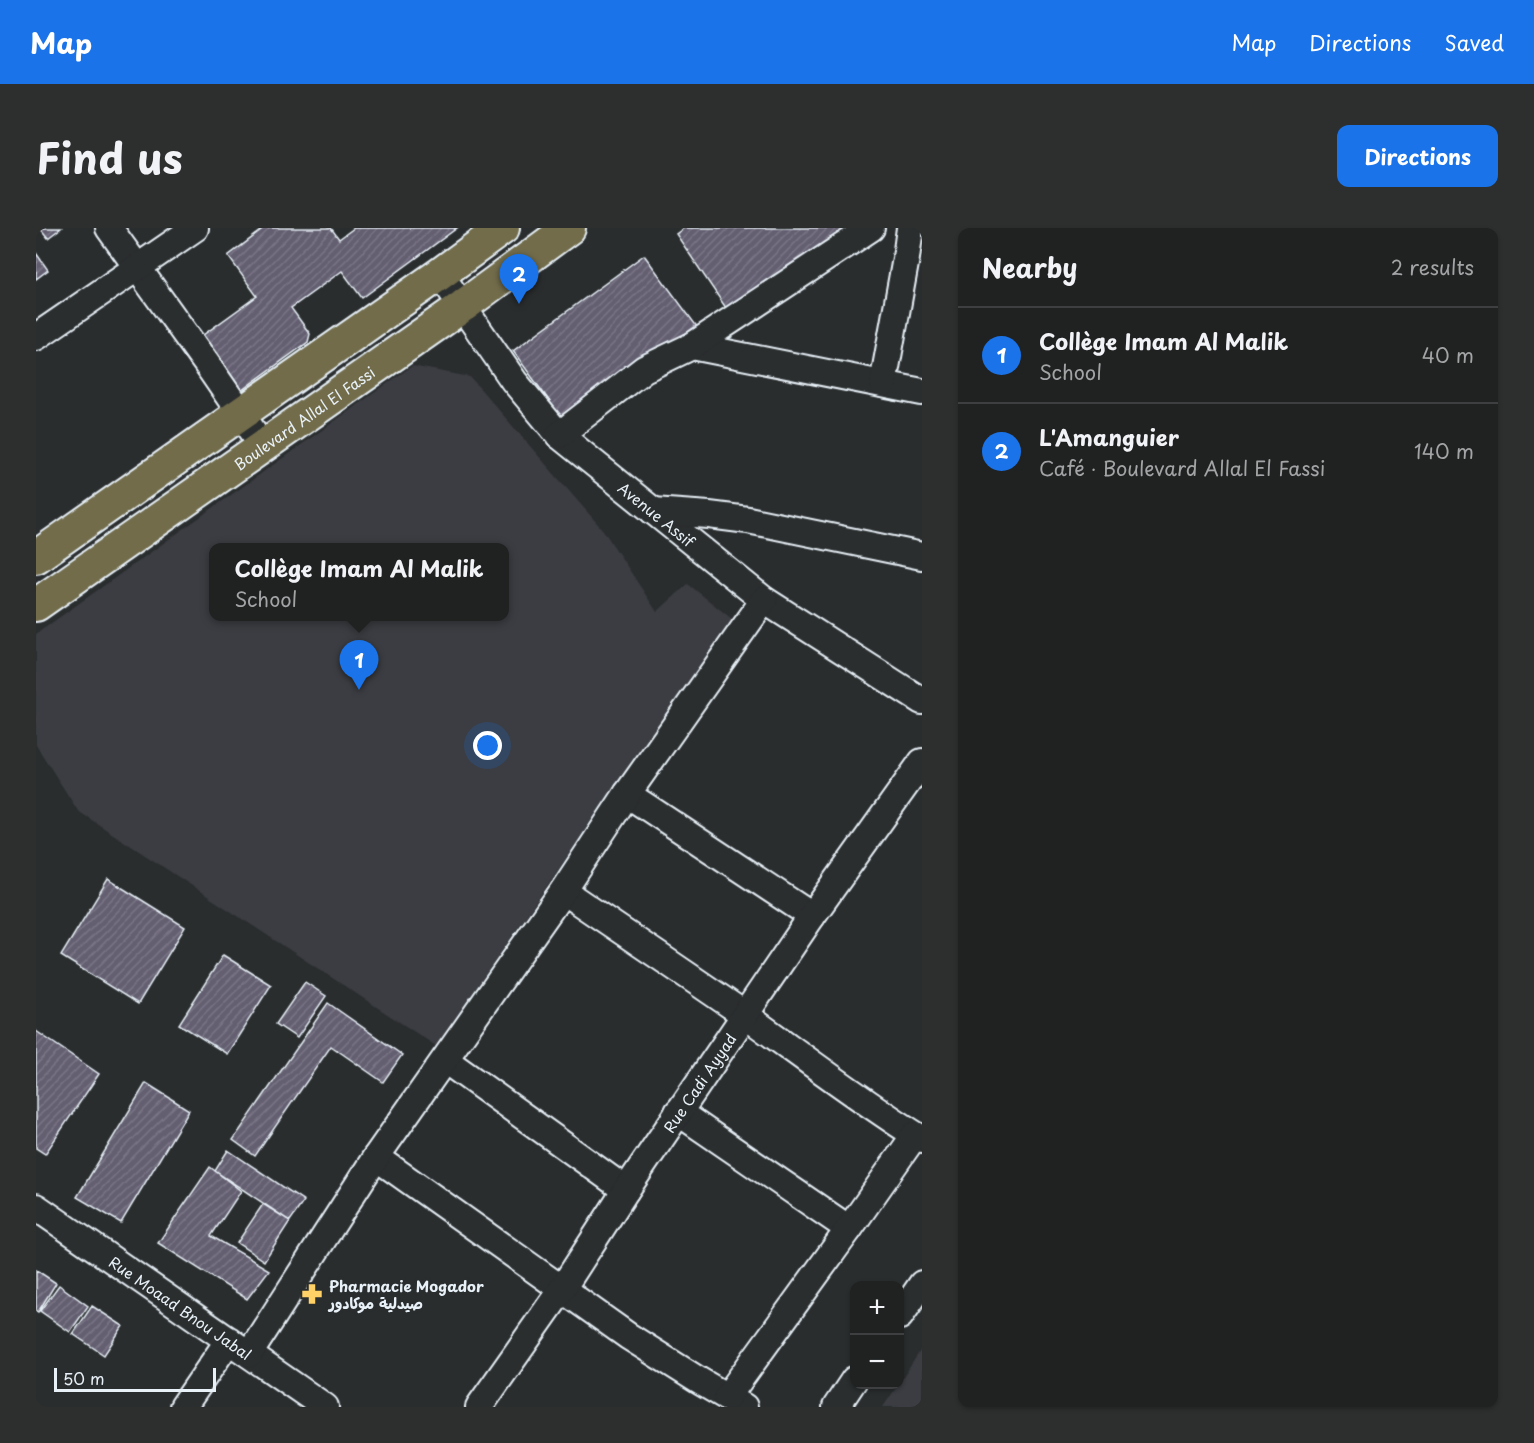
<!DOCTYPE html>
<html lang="en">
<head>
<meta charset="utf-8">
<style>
  body { margin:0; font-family:"Playpen Sans","Playpen Sans Arabic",sans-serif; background:#2d2f2f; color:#f1f3f6 }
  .controls { position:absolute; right:18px; bottom:18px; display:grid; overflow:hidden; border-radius:12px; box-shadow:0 2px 4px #0004 }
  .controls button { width:54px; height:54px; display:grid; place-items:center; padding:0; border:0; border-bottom:2px solid #3d3f40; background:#202222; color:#f1f3f6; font:30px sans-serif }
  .scale { position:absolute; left:18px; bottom:15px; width:162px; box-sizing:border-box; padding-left:6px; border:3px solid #e8f1f8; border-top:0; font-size:16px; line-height:21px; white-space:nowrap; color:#e8f1f8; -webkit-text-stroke:4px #2a2d2e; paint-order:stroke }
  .you { position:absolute; left:452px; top:518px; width:21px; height:21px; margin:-15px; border:4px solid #fff; border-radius:50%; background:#1a73e8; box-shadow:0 0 0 9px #1a73e833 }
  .badge { display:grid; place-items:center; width:39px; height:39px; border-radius:50%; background:#1a73e8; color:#fff; font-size:20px; font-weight:700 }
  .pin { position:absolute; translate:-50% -50px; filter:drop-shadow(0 2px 3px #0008) }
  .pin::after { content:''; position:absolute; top:32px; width:21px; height:18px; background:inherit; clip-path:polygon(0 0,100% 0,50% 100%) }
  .popup { position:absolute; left:173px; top:315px; width:300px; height:78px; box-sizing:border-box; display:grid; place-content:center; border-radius:12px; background:#202222; filter:drop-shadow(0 2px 4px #0005); font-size:20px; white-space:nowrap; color:#a2a4a5 }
  .popup b { font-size:22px; color:#f1f3f6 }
  .popup::after { content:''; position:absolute; left:50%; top:100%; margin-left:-12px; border:12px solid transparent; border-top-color:#202222 }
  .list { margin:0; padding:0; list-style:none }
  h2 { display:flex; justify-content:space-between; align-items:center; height:78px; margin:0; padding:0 24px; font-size:26px }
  h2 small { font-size:20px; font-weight:400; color:#a2a4a5 }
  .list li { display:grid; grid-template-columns:39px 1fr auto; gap:18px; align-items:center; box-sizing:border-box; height:96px; padding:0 24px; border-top:2px solid #3d3f40 }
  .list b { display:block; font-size:22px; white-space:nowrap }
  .list p { margin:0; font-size:20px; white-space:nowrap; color:#a2a4a5 }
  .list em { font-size:20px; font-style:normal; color:#a2a4a5 }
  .map { position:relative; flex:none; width:886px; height:1179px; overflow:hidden; border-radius:12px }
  header { display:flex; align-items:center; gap:36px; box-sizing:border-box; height:84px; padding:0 30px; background:#1a73e8; color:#fff }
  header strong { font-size:28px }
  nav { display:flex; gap:33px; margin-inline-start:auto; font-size:21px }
  .intro { display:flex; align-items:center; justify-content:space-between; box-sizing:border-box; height:144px; padding:0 36px }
  h1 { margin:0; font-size:42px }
  .button { padding:15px 27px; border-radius:12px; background:#1a73e8; color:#fff; font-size:21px; font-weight:700 }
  main { display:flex; gap:36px; padding:0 36px }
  aside { flex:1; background:#202222; border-radius:12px; box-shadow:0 2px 4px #0004 }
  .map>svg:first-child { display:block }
  .built { fill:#3b3c42; fill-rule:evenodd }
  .building { fill:url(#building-hatch); stroke:#e8f1f8; stroke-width:1.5 }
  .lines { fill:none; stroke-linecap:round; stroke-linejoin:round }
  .minor-casing { stroke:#e8f1f8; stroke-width:30 }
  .major-casing { stroke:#e8f1f8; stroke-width:36 }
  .minor { stroke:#2a2d2e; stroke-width:26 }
  .major { stroke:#726c4b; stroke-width:32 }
  .labels { text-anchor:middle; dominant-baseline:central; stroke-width:6; stroke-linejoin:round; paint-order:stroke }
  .street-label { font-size:15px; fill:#e8f1f8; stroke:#2a2d2e }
  .poi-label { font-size:15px; font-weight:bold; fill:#e8f1f8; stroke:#2a2d2e; text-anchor:start }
</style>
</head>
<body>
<header>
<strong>Map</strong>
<nav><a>Map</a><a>Directions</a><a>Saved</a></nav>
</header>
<div class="intro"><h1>Find us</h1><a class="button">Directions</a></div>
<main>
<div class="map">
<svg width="886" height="1179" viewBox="0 0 886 1179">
  <defs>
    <pattern id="building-hatch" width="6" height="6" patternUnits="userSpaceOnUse" patternTransform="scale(1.5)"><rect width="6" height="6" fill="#645f71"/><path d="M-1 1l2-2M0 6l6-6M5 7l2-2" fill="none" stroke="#7a7686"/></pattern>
  </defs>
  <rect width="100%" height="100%" fill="#2a2d2e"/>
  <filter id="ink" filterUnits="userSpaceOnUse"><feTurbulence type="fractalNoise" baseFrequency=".0167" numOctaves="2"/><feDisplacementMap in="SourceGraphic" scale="12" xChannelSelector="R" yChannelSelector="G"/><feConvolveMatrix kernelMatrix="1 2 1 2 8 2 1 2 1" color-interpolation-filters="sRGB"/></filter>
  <g filter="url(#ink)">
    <path class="built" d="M376 138 434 149 567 302 621 384 652 356 696 391 400 818 42 583 0 517V406ZM178 320H469V388H178Z
      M886 1120V1179H847L862 1157 864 1156V1154Z"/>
    <path class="building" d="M4 0H25L12 10Z
      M229 0H295L303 11 318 0H421L326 70 306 43 255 80 274 106 272 114 202 165 163 110 221 68 192 28Z
      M648 0H814L692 83 640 6Z
      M0 25 12 42 0 51Z
      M608 27 662 100 530 196 477 123Z
      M72 651 149 699 102 776 25 728Z
      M187 727 235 757 191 826 143 796Z
      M269 754 290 768 261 810 240 796Z
      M292 775 366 827 347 854 295 818 219 928 197 912Z
      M0 803 63 846 9 926 0 920Z
      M110 855 153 882 85 995 41 969Z
      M192 922 268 973 254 993 179 943Z
      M174 939 205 963 175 1008 233 1042 211 1071 122 1015Z
      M227 976 254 993 228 1033 201 1015Z
      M0 1042 20 1055 2 1084 0 1083Z
      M23 1057 52 1078 34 1104 4 1083Z
      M56 1078 87 1098 68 1127 37 1106Z"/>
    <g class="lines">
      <g class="minor-casing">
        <g id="minor">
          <path d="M73 0 170 135 227 218"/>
          <path id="s1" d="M404 46 478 153 523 207 728 372 886 473"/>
          <path d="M0 109 159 0"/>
          <path d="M656 118 886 164"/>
          <path d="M847 156 870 30 874 0"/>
          <path d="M523 207 608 141 656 118 835 0"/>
          <path d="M617 283 673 287 712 292 886 328"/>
          <path d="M591 566 776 688"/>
          <path d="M527 663C588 705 649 745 709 787 768 829 825 873 886 911"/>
          <path d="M409 832 590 962"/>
          <path d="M642 884 813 1001"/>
          <path d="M340 929 592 1108 662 1152 708 1179"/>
          <path id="s2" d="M0 979 289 1179"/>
          <path d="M864 1088 886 1056"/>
          <path d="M213 1126 340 929 527 663 591 566 728 372"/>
          <path d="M691 1169 813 1001 879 907"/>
          <path d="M147 1179 193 1112"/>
          <path id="s3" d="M443 1179 526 1061 590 962 776 688 886 534"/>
          <path d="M800 1179 818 1152"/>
        </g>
      </g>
      <g class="major-casing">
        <g id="major">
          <path d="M0 329 404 46 467 0"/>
          <path id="s4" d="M0 377 427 78 533 0"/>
        </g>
      </g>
      <use href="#minor" class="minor"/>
      <use href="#major" class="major"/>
    </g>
  </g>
  <defs>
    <g id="pharmacy-bare" transform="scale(1.62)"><path d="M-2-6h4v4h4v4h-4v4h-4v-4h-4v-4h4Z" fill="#ffd166" stroke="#2a2d2e" stroke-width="2.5" paint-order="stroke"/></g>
  </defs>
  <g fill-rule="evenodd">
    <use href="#pharmacy-bare" x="276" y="1066"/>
  </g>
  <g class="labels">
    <g class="street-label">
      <text stroke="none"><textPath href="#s4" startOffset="327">Boulevard Allal El Fassi</textPath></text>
      <text stroke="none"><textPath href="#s1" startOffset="326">Avenue Assif</textPath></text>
      <text stroke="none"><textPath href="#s3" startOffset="392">Rue Cadi Ayyad</textPath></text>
      <text stroke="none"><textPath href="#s2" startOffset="176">Rue Moaad Bnou Jabal</textPath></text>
    </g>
    <g class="poi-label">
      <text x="293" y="1057">Pharmacie Mogador<tspan x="293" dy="17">صيدلية موكادور</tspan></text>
    </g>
  </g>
</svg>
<div class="controls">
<button>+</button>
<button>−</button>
</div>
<div class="scale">50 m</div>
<div class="you"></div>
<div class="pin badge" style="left:323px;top:462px">1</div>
<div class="popup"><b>Collège Imam Al Malik</b>School</div>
<div class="pin badge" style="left:483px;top:76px">2</div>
</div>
<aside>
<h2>Nearby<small>2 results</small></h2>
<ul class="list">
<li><span class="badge">1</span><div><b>Collège Imam Al Malik</b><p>School</p></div><em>40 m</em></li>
<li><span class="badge">2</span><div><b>L'Amanguier</b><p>Café · Boulevard Allal El Fassi</p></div><em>140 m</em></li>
</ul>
</aside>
</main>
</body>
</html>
